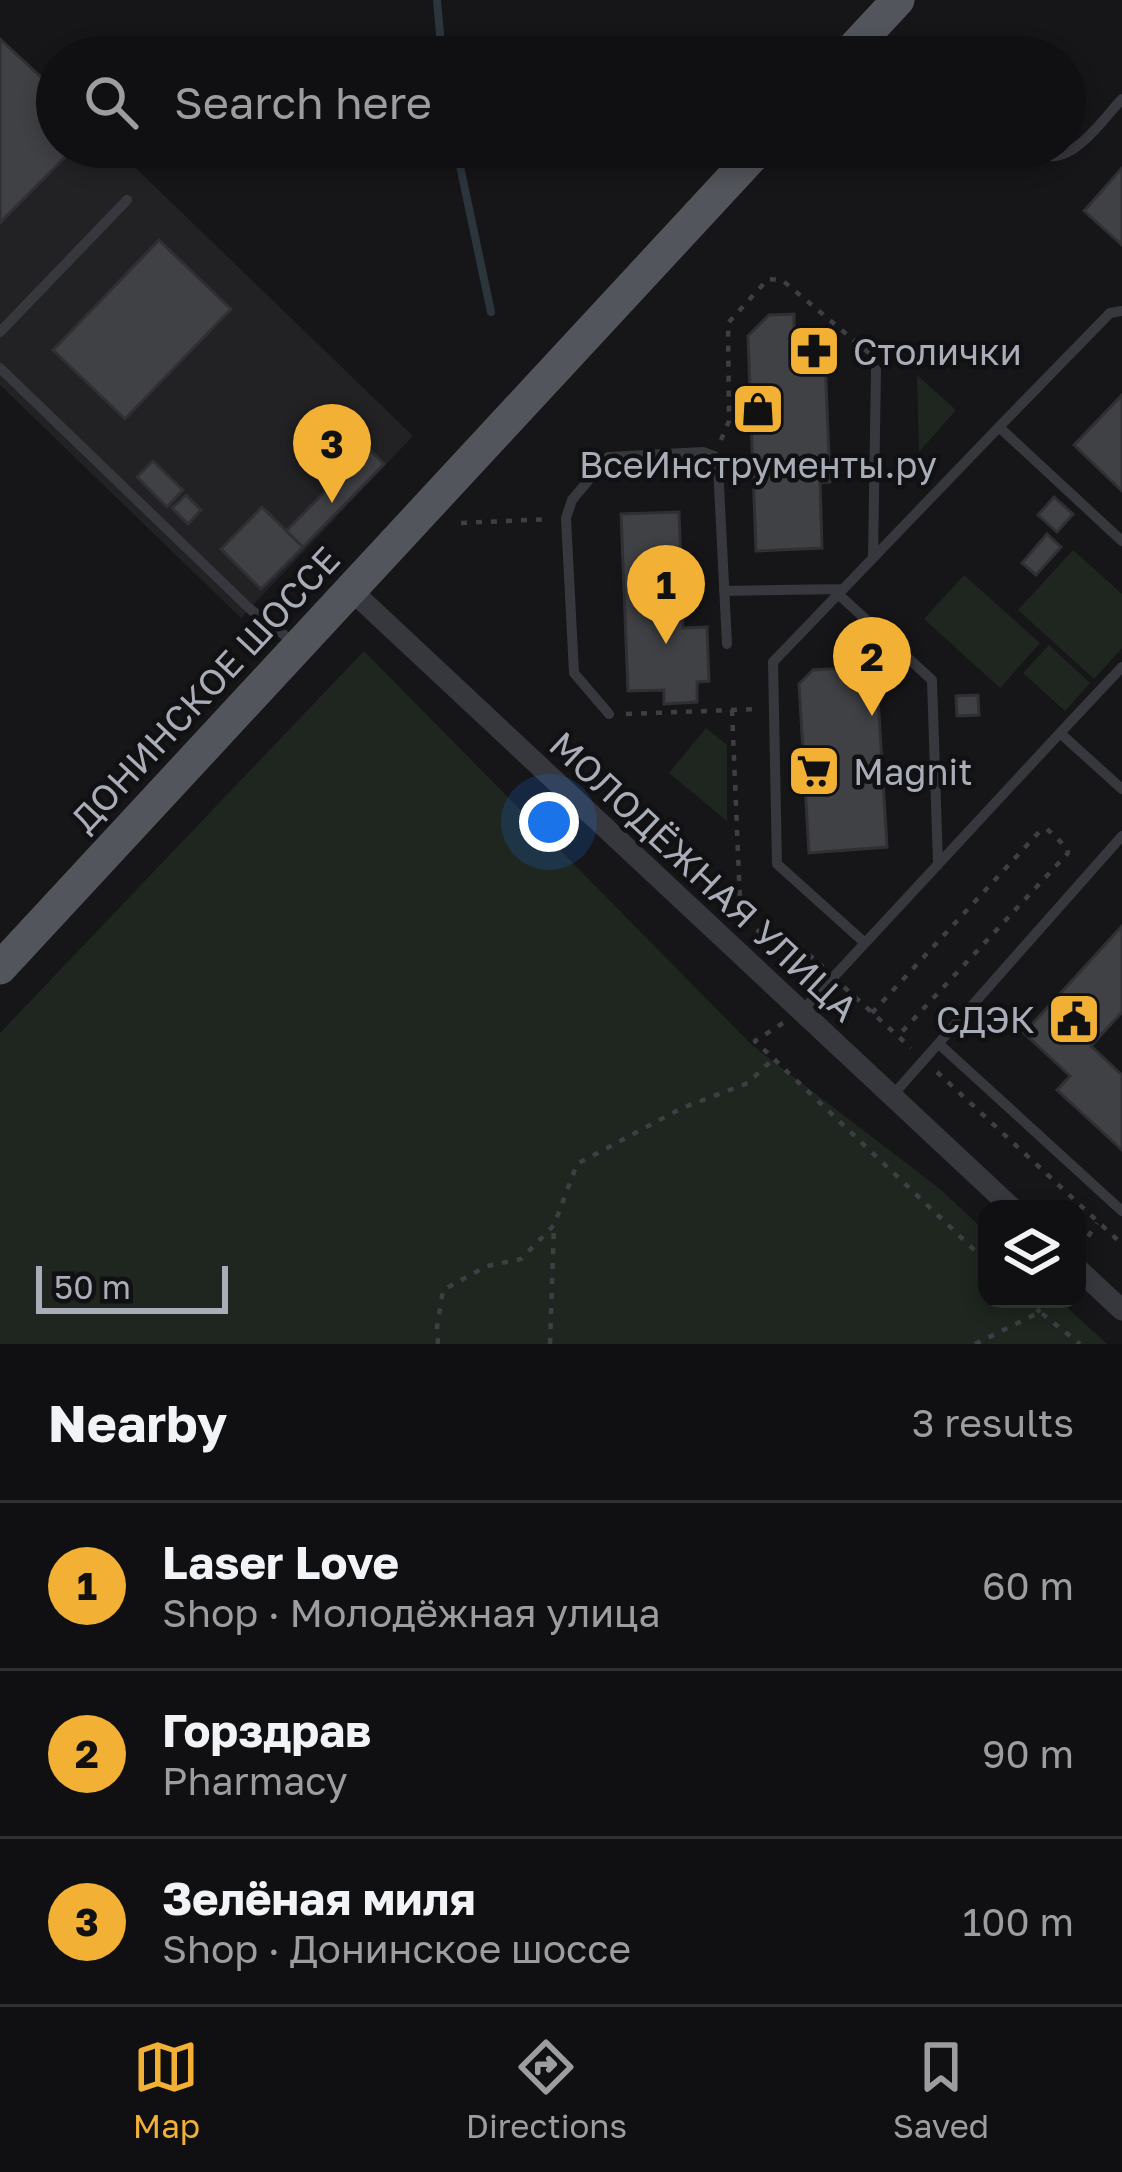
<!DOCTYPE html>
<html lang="en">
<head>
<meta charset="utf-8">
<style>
  body { margin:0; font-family:"Golos Text",sans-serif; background:#19191b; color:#f1f3f6 }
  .controls { position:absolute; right:36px; bottom:36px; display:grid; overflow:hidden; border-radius:24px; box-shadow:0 6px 18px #0003 }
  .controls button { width:108px; height:108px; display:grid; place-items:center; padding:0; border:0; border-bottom:3px solid #303032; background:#101012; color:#f1f3f6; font:60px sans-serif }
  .scale { position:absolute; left:36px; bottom:30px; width:192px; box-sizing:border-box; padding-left:12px; border:6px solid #a8adb8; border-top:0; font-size:33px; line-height:42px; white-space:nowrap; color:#a8adb8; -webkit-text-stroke:9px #111113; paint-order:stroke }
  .you { position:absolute; left:549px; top:822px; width:42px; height:42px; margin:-30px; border:9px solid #fff; border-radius:50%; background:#1a73e8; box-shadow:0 0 0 18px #1a73e833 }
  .badge { display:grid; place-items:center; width:78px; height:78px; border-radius:50%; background:#f2b134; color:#111; font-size:39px; font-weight:700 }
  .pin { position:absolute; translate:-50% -99px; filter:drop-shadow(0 3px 6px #0008) }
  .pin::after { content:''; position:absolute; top:63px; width:42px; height:36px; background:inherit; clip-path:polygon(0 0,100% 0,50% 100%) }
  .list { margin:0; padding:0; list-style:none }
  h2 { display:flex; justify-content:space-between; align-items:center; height:156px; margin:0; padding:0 48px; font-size:51px }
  h2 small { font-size:39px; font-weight:400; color:#9c9d9f }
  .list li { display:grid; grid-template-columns:78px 1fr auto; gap:36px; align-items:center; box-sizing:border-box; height:168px; padding:0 48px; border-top:3px solid #303032 }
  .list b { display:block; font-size:45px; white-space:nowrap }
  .list p { margin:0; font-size:39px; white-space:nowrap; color:#9c9d9f }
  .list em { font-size:39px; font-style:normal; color:#9c9d9f }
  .icon { flex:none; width:66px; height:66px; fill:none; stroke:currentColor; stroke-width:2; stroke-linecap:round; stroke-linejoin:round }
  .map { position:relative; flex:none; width:1122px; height:1344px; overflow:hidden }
  .search { position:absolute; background:#101012; box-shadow:0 6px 18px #0003; left:36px; right:36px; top:36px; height:132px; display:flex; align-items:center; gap:30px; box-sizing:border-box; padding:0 42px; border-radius:66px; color:#9c9d9f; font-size:45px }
  .sheet { height:660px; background:#101012 }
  nav { display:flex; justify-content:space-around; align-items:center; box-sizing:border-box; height:168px; border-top:3px solid #303032; background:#101012; font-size:33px; color:#9c9d9f }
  nav a { display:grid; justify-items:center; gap:6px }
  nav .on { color:#f2b134 }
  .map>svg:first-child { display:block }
  .built { fill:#222225 }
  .green { fill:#1e261f }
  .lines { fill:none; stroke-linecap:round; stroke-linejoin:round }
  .stream { stroke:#2c353c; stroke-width:8 }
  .building { fill:#404145; stroke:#303034; stroke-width:3 }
  .path { stroke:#3d3f44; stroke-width:4.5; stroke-dasharray:6 9; stroke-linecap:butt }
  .lane { stroke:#37383d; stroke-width:10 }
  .street { stroke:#37383d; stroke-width:21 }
  .primary { stroke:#53555c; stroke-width:33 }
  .labels { text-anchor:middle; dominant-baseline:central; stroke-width:9; stroke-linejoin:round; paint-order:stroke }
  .poi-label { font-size:36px; fill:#a8adb8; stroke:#111113; text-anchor:start }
  .street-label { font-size:36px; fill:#a8adb8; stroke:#111113 }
</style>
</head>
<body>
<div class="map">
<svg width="1122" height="1344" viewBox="0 0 1122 1344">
  <rect width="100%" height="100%" fill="#161618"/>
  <path class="built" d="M0 39 57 92V147H114L413 436 241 618 0 385Z"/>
  <path class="green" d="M917 375 956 410 919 452Z
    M1073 550 1122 594V648L1094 679 1018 610Z
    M964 575 1040 643 1000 688 924 619Z
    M1049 645 1090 683 1065 711 1023 673Z
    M364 651 752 1045 940 1189 987 1233V1299H1058L1107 1344H0V1033Z
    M706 728 727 745V821L669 773Z"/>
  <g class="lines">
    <path class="stream" d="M437 0 442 57
      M456 147 491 312"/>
  </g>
  <path class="building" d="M0 39 57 92V147H75L0 223Z
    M1122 168V245L1084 211Z
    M159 240 231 309 125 419 53 350Z
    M794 314V333L824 332 830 482 820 483 822 548 756 551 748 336 769 315Z
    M1122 395V491L1074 445Z
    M368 448 384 464 303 547 286 531Z
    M153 461 183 490 167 507 137 477Z
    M186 495 201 510 188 524 172 508Z
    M1054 497 1073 514 1057 532 1038 515Z
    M262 507 303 547 261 589 221 549Z
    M679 512 683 628 707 627 709 681 697 682V702L664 704V690L628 691 621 514Z
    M1047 534 1061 547 1036 575 1022 563Z
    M847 668 848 683 877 681 887 847 809 853 799 684 813 670Z
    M978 695 979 715 957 716 956 696Z
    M1122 926V1012L1091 1046 1122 1075V1150L1057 1090 1070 1076 1024 1033Z"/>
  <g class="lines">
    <path class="path" d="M721 440 729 421 728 323 768 279 782 280 869 353
      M461 523 551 519
      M732 710 740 901 750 924 769 940 797 944 823 967
      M626 714 759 709
      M844 987 911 1048
      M872 1013 1040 831 1047 829 1067 848 1068 853 898 1036
      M783 1023 755 1041 987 1262
      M937 1072 1122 1244
      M1080 1249 1097 1223
      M1026 1299 1040 1312
      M438 1344 437 1327 443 1290 487 1266 521 1259 554 1225 577 1164 682 1108 748 1083 773 1059
      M550 1344 554 1225
      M975 1344 1040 1312 1080 1344"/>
    <path class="lane" d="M1030 147C1065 178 1100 122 1122 99
      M1122 311 1110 313 999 427 1122 541
      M0 332 127 200
      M0 368 250 609 296 644
      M873 557 876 370
      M724 591 842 589
      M837 593 932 680 938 865
      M1122 667 1060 733 1122 789
      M609 714 574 673 566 518 572 500 608 457 703 452 714 456 718 466 727 644
      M865 943 777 864 773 662 999 427
      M802 1011 1060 733
      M939 1044 1122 1211
      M892 1096 1122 836"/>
    <path class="street" d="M351 590 1013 1209
      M1077 1268 1122 1310"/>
    <path class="primary" d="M845 57 898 0
      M0 968 761 147"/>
  </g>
  <defs>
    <g id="pharmacy-square" transform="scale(2.7)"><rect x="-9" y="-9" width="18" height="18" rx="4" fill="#f2b134" stroke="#111113"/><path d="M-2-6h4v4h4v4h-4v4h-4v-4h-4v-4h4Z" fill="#111"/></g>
    <g id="shop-square" transform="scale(2.7)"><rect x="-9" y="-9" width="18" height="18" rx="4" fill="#f2b134" stroke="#111113"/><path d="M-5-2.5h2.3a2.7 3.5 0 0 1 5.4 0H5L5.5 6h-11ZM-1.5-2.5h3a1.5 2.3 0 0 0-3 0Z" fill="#111"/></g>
    <g id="supermarket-square" transform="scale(2.7)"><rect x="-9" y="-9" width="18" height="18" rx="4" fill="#f2b134" stroke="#111113"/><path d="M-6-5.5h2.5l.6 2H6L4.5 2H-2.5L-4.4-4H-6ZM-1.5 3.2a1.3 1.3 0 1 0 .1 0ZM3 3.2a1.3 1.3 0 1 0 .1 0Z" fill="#111"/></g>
    <g id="civic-square" transform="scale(2.7)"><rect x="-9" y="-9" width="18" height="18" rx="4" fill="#f2b134" stroke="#111113"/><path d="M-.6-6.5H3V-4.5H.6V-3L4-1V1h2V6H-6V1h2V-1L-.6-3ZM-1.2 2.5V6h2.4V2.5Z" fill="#111"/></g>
  </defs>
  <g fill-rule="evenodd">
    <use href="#pharmacy-square" x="814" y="351"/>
    <use href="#shop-square" x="758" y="409"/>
    <use href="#supermarket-square" x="814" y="771"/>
    <use href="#civic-square" x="1074" y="1019"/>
  </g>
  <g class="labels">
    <g class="poi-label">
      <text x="853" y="351">Столички</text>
      <text x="758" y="464" text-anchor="middle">ВсеИнструменты.ру</text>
      <text x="853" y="771">Magnit</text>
      <text x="1035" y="1019" text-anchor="end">СДЭК</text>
    </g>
    <g class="street-label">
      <text transform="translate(205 689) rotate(-47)">ДОНИНСКОЕ ШОССЕ</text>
      <text transform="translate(704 876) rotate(43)">МОЛОДЁЖНАЯ УЛИЦА</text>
    </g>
  </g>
</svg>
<div class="controls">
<button><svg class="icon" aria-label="layers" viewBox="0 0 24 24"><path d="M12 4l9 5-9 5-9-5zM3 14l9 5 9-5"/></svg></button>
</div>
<div class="scale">50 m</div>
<div class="you"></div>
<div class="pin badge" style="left:666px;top:644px">1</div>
<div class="pin badge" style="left:872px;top:716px">2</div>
<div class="pin badge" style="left:332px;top:503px">3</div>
<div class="search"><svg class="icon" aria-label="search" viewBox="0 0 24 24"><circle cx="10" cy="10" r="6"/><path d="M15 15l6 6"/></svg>Search here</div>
</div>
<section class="sheet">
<h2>Nearby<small>3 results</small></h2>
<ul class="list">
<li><span class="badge">1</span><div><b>Laser Love</b><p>Shop · Молодёжная улица</p></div><em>60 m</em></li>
<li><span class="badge">2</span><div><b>Горздрав</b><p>Pharmacy</p></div><em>90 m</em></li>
<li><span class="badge">3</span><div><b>Зелёная миля</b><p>Shop · Донинское шоссе</p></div><em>100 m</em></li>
</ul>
</section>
<nav>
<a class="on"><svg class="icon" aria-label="map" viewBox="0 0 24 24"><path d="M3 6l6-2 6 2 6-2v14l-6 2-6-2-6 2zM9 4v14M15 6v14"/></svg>Map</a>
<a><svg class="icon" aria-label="directions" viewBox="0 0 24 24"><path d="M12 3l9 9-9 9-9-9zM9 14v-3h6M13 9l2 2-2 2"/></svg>Directions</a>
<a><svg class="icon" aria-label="saved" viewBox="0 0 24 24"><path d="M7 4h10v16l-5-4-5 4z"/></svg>Saved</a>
</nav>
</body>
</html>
